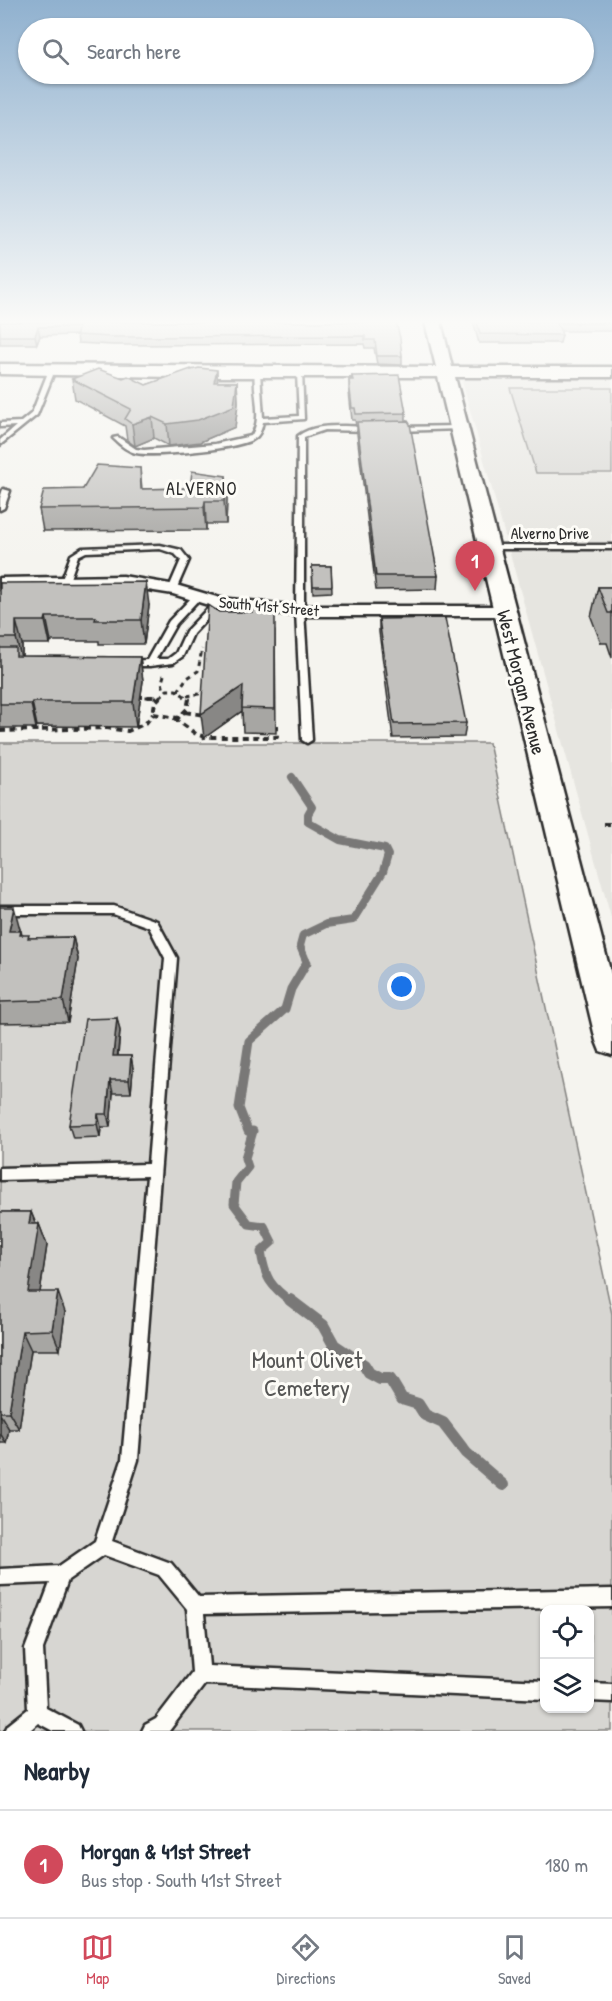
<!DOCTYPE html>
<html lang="en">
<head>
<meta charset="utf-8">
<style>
  body { margin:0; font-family:"Patrick Hand",sans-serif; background:#f6f6f7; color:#1f2937 }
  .controls { position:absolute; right:18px; bottom:18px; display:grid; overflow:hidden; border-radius:12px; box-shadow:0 2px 4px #0004 }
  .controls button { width:54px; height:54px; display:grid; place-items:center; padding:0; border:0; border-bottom:2px solid #e0e1e3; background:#fff; color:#1f2937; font:30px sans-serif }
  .you { position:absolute; left:402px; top:987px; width:21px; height:21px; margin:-15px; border:4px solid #fff; border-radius:50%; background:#1a73e8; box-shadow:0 0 0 9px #1a73e833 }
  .badge { display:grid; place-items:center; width:39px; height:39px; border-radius:50%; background:#d1495b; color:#fff; font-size:20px; font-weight:700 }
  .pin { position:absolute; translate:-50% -50px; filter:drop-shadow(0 2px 3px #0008) }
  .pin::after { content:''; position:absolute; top:32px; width:21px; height:18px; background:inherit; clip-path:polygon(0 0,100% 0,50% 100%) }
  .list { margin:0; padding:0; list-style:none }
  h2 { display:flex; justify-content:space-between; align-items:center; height:78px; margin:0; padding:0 24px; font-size:26px }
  h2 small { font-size:20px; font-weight:400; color:#747a83 }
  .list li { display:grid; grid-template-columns:39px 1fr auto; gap:18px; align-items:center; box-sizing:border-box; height:108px; padding:0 24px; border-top:2px solid #e0e1e3 }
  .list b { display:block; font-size:22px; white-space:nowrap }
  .list p { margin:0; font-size:20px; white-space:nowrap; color:#747a83 }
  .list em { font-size:20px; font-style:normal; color:#747a83 }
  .icon { flex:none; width:33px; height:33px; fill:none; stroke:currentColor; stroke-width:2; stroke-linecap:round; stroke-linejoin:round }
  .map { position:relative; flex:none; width:612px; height:1731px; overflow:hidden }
  .search { position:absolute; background:#fff; box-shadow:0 2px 4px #0004; left:18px; right:18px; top:18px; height:66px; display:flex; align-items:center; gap:15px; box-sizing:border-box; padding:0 21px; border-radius:33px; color:#747a83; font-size:22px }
  .sheet { height:186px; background:#fff }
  nav { display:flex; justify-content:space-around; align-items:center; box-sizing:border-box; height:84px; border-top:2px solid #e0e1e3; background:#fff; font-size:16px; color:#747a83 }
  nav a { display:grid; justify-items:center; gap:3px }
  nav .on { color:#d1495b }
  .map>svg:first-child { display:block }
  .built { fill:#e6e5e0 }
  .green { fill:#d7d6d2; stroke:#81807e; stroke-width:1.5; fill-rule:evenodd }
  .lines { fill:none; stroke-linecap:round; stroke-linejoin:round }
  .stream-far2 { stroke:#797877; stroke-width:8 }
  .stream-far1 { stroke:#797877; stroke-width:9 }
  .stream { stroke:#797877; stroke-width:12 }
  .lane-casing { stroke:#2b2b2b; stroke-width:5 }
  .street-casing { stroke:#2b2b2b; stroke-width:5 }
  .secondary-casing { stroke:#2b2b2b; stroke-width:5 }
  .path-far1 { stroke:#2b2b2b; stroke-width:3; stroke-dasharray:4.5 4; stroke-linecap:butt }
  .path { stroke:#2b2b2b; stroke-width:4; stroke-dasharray:6 4.5; stroke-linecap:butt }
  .lane { fill:#fdfcf7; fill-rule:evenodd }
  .street { fill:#fdfcf7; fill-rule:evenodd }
  .secondary { fill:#fdfcf7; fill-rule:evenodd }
  .wall { fill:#a7a6a3; stroke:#2b2b2b; stroke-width:1.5 }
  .shaded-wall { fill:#888785; stroke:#2b2b2b; stroke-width:1.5 }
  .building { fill:#c2c1be; stroke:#2b2b2b; stroke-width:1.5 }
  .labels { text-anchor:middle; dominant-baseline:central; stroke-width:6; stroke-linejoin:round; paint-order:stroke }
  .far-street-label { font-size:16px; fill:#2b2b2b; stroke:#fdfcf7 }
  .far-quarter-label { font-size:18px; letter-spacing:1.5px; fill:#2b2b2b; stroke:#fdfcf7 }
  .street-label { font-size:20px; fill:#2b2b2b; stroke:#fdfcf7 }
  .near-park-label { font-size:24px; fill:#565655; stroke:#fdfcf7 }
</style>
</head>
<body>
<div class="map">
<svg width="612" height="1731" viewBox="0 0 612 1731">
  <rect width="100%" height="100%" fill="#f5f4ef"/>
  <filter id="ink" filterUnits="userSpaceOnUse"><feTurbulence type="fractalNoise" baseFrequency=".0167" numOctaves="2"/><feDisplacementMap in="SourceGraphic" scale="12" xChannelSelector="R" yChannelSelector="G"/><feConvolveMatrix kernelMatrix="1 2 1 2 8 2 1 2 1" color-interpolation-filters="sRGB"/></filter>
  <g filter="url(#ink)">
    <path class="built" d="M473 376H612V921L462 381Z"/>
    <path class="green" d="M510 388H612V473H536Z
      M0 743H489L612 1314V1731H0ZM544 1610H590V1708H544Z"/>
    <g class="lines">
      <path class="stream-far2" d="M292 777 312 807 308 814V822L340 840 385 849 388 855 383 872 353 920 326 924 303 935 300 946 307 963"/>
      <path class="stream-far1" d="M292 1302C270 1286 265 1278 261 1252L272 1242 264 1226 249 1224 234 1204 236 1182 248 1167 245 1158 253 1131H248L239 1108 249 1041 285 1009 291 989 307 962"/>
      <path class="stream" d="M290 1300 323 1325 334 1345 364 1365 369 1373 380 1379H390L402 1399 418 1404 425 1415 443 1423 466 1453 503 1485"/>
      <g class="lane-casing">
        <path id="lane" d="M41 368H45L53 375 37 415 0 445V440L16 426 0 427V423L21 422 32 413 47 375 41 370Z
          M255 371 260 372 263 418 299 416 297 373 302 372 304 419 263 422C262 427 260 435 255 438 242 449 154 457 136 453 127 451 119 444 113 438L118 437 136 449 144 450 215 444 251 436C264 418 252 391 255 371Z
          M344 426 370 427 373 429 370 431 325 430 304 437V611L312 740 307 743 302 740 296 611 298 436C311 426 328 426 344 426Z
          M458 426 460 427V429L398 431 395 429 398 427Z
          M3 489 10 491 4 508 0 510V498Z
          M160 545 181 550 189 560 175 592H172L168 590 181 560 175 554 160 549 86 552 78 556 68 584H65L61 582 71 555 82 548Z
          M485 545H612V549H485Z
          M194 595H200L201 597 176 624 156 659H168L176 653 186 631 215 601H218L222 603 193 634 183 656 173 663 150 666H123V662L126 661 147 660 169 621Z
          M0 906H114L157 921 177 958 138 1460 112 1541 171 1563 199 1597 612 1589V1607L204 1614 209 1666 544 1681V1699L205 1684 169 1731H142L145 1725 156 1719 192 1672 187 1609 159 1575 104 1555 68 1580 43 1649 46 1708 78 1725 81 1731H53L38 1723 29 1731H5L8 1725 28 1709 25 1649 50 1583 0 1585V1569L59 1566 95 1541 122 1460 147 1176 0 1180V1168L148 1164 165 958 149 927 113 914H0Z
          M590 1683 612 1684V1702L590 1701Z"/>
      </g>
      <g class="street-casing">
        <path id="street" d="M123 576 176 585 220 598 300 606H504L512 611 504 616H300L218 608 173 594 123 586 0 588V578Z"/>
      </g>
      <g class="secondary-casing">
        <path id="secondary" d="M425 322H441L452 367H612V377H455L612 978V1055L600 1051 596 1041 438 377H177L0 374V364L436 367Z"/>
      </g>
      <path class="path-far1" d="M164 675 162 682 164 691
        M178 691 186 679 198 671 202 649
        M187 696 205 693
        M137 697H157
        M160 697 167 690H176L186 697"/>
      <path class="path" d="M161 696 155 702 153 714 178 718 187 709 189 699 184 696
        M137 697H157
        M185 712 204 715
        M174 718 196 734 205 737H277V725
        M0 731 107 728 128 731 146 723 153 714
        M604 824H612"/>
      <use href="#lane" class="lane"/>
      <use href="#street" class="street"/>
      <use href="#secondary" class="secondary"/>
    </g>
    <path class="wall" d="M0 322H396L402 356V365L377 364 374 348H365L364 344 113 345 78 343 77 335 40 336 37 344H0Z
      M473 322H612V331H560L562 335 560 343H479Z
      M191 370 217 382H237L238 403 235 427 200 442 169 446 154 438 135 446 127 440 125 426 75 399 72 379 123 378 146 385Z
      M352 376 406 413V421L438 576 437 589 376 590 357 434V426H356L355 420H352L349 392V380H352Z
      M140 468 142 489 190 488 226 476 227 499 226 524H206V530L43 531 39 509 83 489Z
      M312 566H331L332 592 313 593Z
      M0 583 149 605 144 644H99V641H51L50 644H22V656L140 657 143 681 136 727 37 726 36 728H0Z
      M598 587H612V658L607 643H601L591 617Z
      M219 612 275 631 276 733 243 732 242 711 204 738Z
      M379 619 466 723 464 737 393 738 379 632Z
      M0 907 20 929V931H21L22 935 30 938 73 937 78 959 68 1022 0 1023Z
      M117 1018 120 1031 118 1056H131L133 1069 131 1093H113L110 1127H101L100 1137 73 1138 69 1125Z
      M0 1212H31L36 1224H39L47 1245 40 1292 65 1312 60 1350H31L19 1429H9L6 1443H0Z"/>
    <path class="shaded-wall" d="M38 327 40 336 37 344 35 336Z
      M217 370 218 390 214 382Z
      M237 382 238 403 235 427 200 442 169 446 167 424Z
      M152 417 154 438 135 446 132 424Z
      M226 476 227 499 226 524 224 501Z
      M205 501 206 524V530L204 507Z
      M146 582 149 605 144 644 141 620Z
      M46 617 51 641 50 644 45 621Z
      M16 621 22 644V661L16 638Z
      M140 657 143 681 136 727 133 702Z
      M243 686 242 711 204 738 201 714Z
      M32 702 37 726 36 728 31 704Z
      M14 907 20 929 15 953 9 931Z
      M73 937 78 959 68 1022 63 1000Z
      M117 1018 120 1031 116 1069 113 1056Z
      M131 1056 133 1069 131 1093 129 1080Z
      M110 1080 113 1093 110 1127 107 1114Z
      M98 1114 101 1127 100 1137 97 1124Z
      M31 1212 38 1230 39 1224 47 1245 37 1312 28 1292 29 1224Z
      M58 1292 65 1312 60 1350 52 1330Z
      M22 1331 31 1350 19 1429 9 1412Z
      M0 1414 9 1429 6 1443 0 1433Z"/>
    <path class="building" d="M0 322H396L400 338 402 356H377L375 340H365V336L112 337 77 335 78 327H38L35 336H0Z
      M477 322H612V323H557L562 335 480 334Z
      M199 368 217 370 214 382H237L234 406 198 420 167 424 152 417 132 424 125 419 131 409 72 379 98 369 123 378 128 376 146 385 191 369V370Z
      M399 375 406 413 356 414 355 408H352L349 380H353L352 376Z
      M408 421 410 424 438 576H376L357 422Z
      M97 465 140 468 141 489 190 488 192 471 226 476 224 501H205L204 507 39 509 44 490 83 489Z
      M312 566H331L332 586H313Z
      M146 582 141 620H95L96 617H46L45 621H16V638H0V583Z
      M598 587H612V613H608Z
      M208 605 219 612H252V608L275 607V709L242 708 243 686 201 714Z
      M445 618 466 723 394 724 379 619Z
      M0 648H16V656L140 657 133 702H32L31 704H0Z
      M0 907H14L9 931H21L20 935H29L28 938 73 937 63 1000 0 1002Z
      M117 1018 113 1056H131L129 1080H110L107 1114H98L97 1124 69 1125 85 1019Z
      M0 1212H31L29 1224H39L28 1292H58L52 1330 22 1331 9 1412H0Z"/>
  </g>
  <linearGradient id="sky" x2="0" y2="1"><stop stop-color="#90b1cf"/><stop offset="0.57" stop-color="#fafaf8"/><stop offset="1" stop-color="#fafaf8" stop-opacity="0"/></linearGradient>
  <rect width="612" height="564" fill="url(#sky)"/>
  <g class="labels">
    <g class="far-street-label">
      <text x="550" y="533">Alverno Drive</text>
      <text transform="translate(269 606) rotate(5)">South 41st Street</text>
    </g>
    <g class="far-quarter-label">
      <text x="202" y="488">ALVERNO</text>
    </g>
    <g class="street-label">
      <text transform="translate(522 682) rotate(76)">West Morgan Avenue</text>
    </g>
    <g class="near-park-label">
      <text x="307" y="1359">Mount Olivet<tspan x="307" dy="28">Cemetery</tspan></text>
    </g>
  </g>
</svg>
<div class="controls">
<button><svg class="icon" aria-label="locate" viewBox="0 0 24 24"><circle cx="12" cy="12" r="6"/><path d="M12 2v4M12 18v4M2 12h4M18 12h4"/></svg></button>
<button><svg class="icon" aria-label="layers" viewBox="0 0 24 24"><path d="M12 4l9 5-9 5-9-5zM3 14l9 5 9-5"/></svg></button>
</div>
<div class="you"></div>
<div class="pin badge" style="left:475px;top:591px">1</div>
<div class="search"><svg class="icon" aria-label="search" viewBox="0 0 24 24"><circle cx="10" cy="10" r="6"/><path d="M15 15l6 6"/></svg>Search here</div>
</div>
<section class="sheet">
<h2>Nearby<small></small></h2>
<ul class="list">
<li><span class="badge">1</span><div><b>Morgan &amp; 41st Street</b><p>Bus stop · South 41st Street</p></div><em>180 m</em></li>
</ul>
</section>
<nav>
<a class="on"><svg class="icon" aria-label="map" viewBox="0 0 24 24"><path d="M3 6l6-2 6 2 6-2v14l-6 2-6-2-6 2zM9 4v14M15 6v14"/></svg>Map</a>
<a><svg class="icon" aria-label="directions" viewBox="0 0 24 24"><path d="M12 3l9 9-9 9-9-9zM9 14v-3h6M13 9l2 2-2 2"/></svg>Directions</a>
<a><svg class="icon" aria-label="saved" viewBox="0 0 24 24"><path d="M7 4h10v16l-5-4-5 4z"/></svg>Saved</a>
</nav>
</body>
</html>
